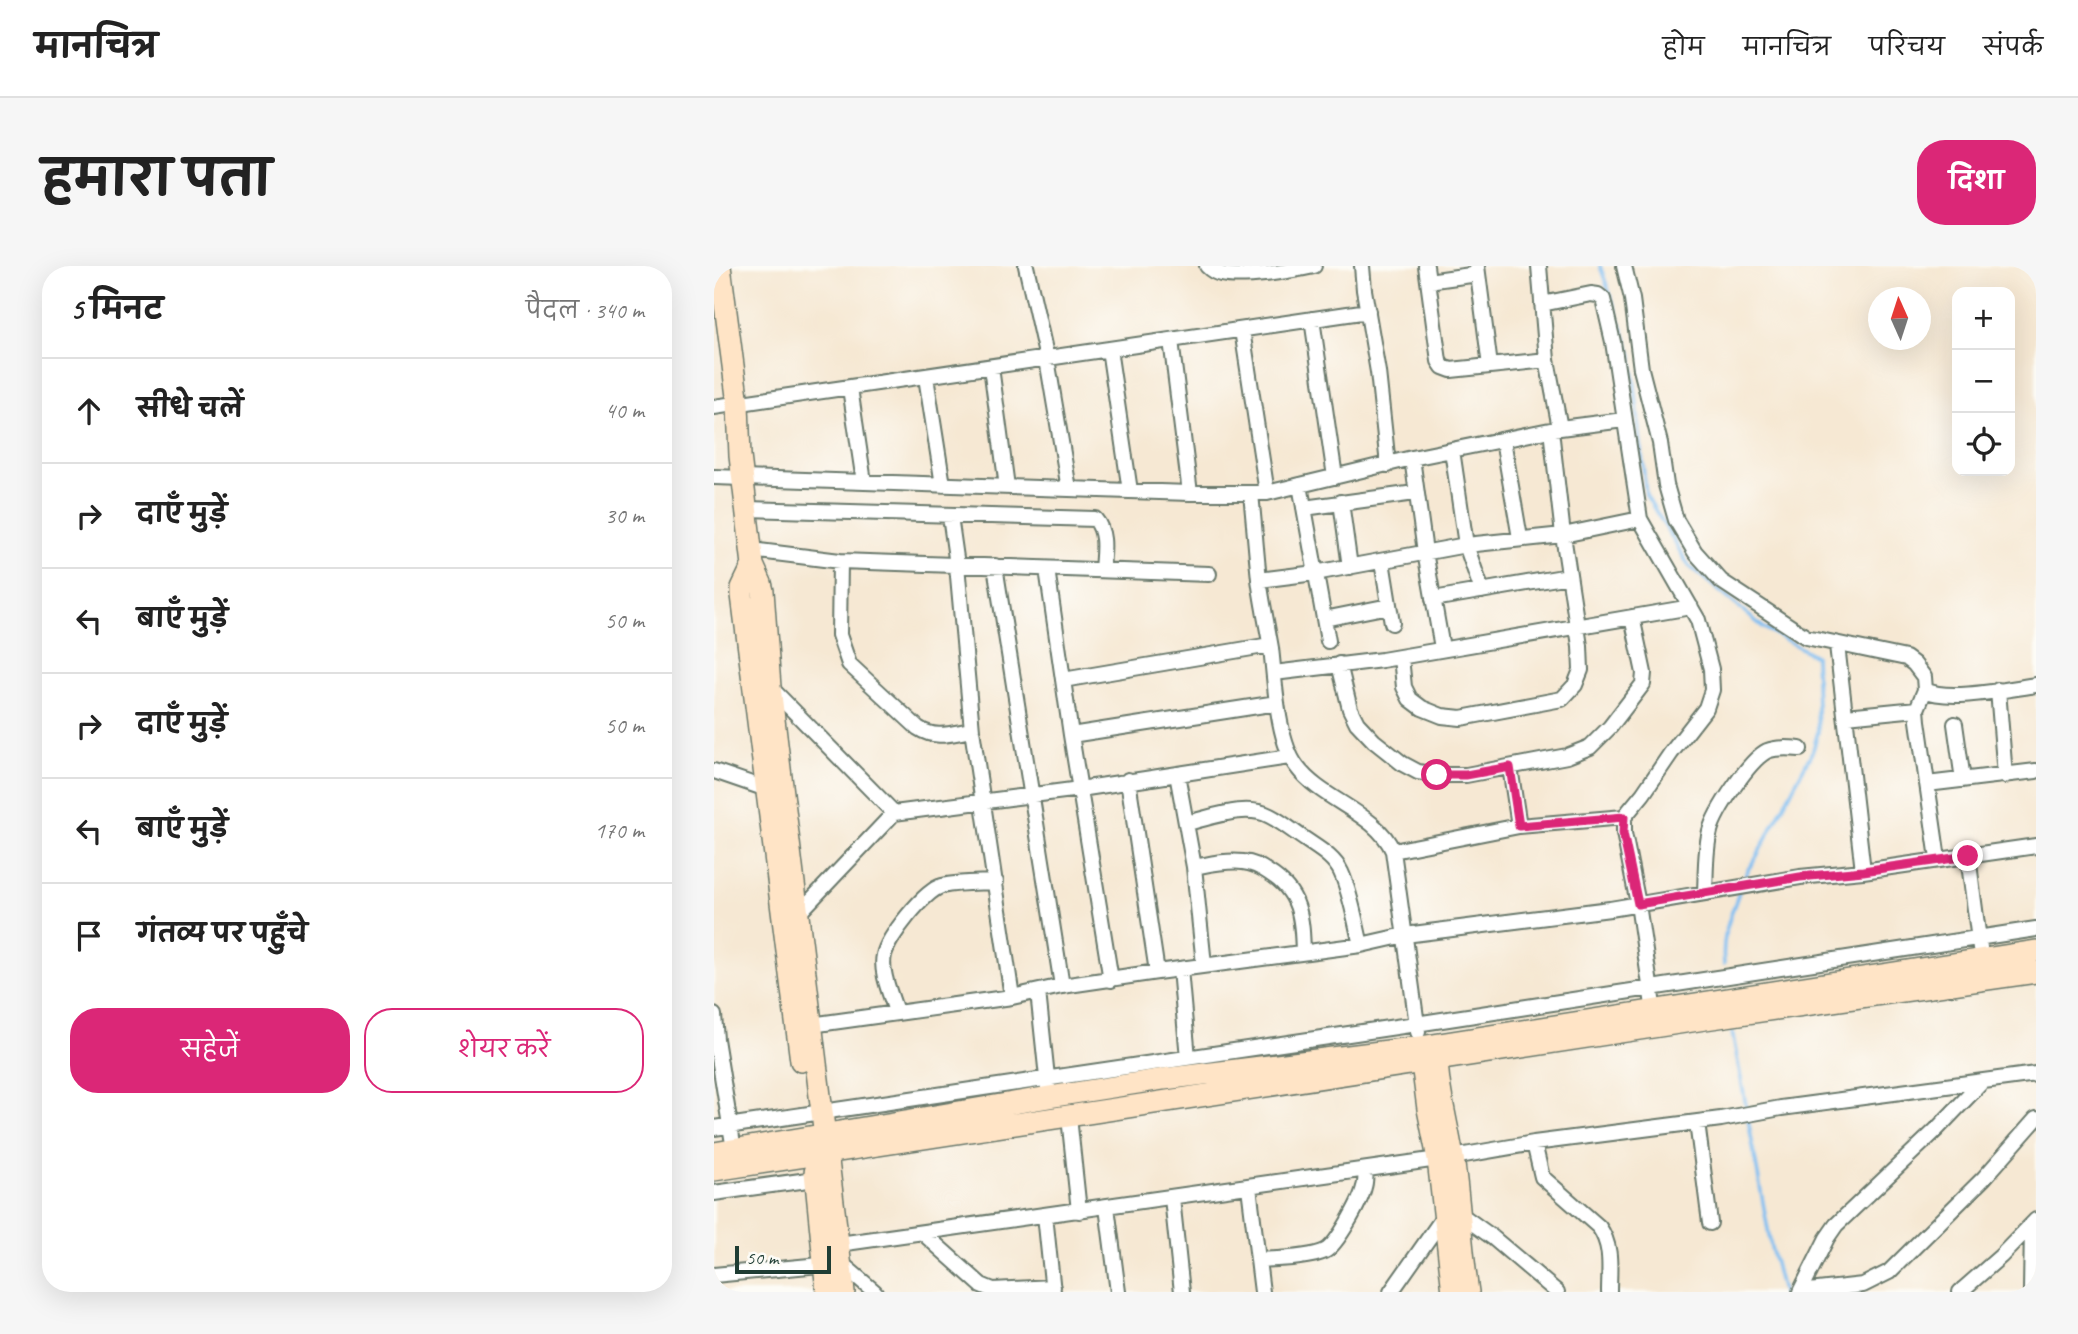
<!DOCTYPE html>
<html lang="hi">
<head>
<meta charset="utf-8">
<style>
  body { margin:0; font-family:Caveat,"Playpen Sans Deva",sans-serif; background:#f6f6f6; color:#222 }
  .controls { position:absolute; right:21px; top:21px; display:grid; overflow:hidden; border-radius:14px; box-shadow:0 7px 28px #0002 }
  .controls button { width:63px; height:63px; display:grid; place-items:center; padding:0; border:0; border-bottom:2px solid #e0e0e0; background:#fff; color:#222; font:35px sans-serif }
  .compass { position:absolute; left:1154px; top:21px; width:63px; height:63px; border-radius:50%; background:#fff; box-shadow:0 7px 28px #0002; rotate:357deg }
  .scale { position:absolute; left:21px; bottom:18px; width:96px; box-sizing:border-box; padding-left:7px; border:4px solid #1f3d34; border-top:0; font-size:19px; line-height:24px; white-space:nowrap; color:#1f3d34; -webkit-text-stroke:5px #fdfcf7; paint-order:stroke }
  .stop { position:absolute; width:21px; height:21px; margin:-16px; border:5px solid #db2777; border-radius:50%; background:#fff }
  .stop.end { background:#db2777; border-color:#fff; box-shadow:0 2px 7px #0008 }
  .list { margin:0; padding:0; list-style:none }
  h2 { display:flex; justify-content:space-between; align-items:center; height:91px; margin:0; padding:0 28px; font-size:30px }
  h2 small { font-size:23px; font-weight:400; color:#767676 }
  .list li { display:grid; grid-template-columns:46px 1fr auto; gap:21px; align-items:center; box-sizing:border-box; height:105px; padding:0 28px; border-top:2px solid #e0e0e0 }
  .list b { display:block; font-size:26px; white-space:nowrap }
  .list em { font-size:23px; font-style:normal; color:#767676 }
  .actions { display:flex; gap:14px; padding:21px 28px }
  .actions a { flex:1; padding:16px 0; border:2px solid #db2777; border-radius:28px; text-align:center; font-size:24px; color:#db2777 }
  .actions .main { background:#db2777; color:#fff }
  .icon { flex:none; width:38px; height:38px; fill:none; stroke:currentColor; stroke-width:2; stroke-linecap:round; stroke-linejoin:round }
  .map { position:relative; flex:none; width:1322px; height:1026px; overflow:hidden; border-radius:28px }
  header { display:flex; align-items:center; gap:42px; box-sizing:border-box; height:98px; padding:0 35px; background:#fff; border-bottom:2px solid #e0e0e0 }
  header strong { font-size:33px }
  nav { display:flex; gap:38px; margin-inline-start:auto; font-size:24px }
  .intro { display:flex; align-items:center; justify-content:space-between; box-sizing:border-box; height:168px; padding:0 42px }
  h1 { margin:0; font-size:49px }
  .button { padding:18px 32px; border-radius:28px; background:#db2777; color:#fff; font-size:24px; font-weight:700 }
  main { display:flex; gap:42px; padding:0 42px }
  aside { flex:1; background:#fff; border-radius:28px; box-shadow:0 7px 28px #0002 }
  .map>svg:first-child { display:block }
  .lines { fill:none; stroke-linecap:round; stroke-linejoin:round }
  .stream { stroke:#7dbef2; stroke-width:3.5 }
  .street-casing { stroke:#6a796c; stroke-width:18 }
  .secondary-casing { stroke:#6a796c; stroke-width:24 }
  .street { stroke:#fff; stroke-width:14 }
  .secondary { stroke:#ffe4c6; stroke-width:21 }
  .route { stroke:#db2777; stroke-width:9 }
</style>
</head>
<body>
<header>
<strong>मानचित्र</strong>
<nav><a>होम</a><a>मानचित्र</a><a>परिचय</a><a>संपर्क</a></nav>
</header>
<div class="intro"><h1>हमारा पता</h1><a class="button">दिशा</a></div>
<main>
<aside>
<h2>5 मिनट<small>पैदल · 340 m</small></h2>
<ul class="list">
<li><svg class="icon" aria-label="ahead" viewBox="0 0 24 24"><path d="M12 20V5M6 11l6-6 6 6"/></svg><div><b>सीधे चलें</b></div><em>40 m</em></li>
<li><svg class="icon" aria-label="right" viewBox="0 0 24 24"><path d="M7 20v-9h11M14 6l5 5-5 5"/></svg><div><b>दाएँ मुड़ें</b></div><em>30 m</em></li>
<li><svg class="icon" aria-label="left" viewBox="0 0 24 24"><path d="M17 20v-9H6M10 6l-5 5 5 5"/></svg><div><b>बाएँ मुड़ें</b></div><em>50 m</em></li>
<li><svg class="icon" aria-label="right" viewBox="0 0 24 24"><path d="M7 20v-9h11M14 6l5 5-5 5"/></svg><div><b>दाएँ मुड़ें</b></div><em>50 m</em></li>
<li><svg class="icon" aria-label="left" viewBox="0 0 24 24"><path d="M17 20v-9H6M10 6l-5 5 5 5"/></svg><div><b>बाएँ मुड़ें</b></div><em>170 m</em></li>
<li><svg class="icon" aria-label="arrive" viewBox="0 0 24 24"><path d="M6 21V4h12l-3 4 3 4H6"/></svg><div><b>गंतव्य पर पहुँचे</b></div></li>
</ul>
<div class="actions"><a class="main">सहेजें</a><a>शेयर करें</a></div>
</aside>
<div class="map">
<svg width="1322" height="1026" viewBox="0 0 1322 1026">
  <rect width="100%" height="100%" fill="#fdfcf7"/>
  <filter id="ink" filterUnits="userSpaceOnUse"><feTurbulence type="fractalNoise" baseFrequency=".0143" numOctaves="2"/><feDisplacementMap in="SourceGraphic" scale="14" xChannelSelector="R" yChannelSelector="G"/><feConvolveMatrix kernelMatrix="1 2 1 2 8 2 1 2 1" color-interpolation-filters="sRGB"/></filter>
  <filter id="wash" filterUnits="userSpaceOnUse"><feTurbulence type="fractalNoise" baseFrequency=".00686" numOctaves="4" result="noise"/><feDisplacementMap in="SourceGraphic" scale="28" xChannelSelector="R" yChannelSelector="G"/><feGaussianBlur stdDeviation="1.57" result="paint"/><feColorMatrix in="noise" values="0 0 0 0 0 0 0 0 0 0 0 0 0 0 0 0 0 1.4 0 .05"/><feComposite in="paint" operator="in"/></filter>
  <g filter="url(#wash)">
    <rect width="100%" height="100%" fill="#f6e8d3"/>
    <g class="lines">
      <path class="stream" d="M886 0 918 90 932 229 975 300 1050 362 1101 390 1104 466 1099 484 1043 590 1033 605 1029 615
        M1010 698C1007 670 1016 652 1025 626
        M1017 760 1033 845
        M1034 853 1057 981 1068 1026"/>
    </g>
  </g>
  <g filter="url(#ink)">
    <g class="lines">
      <g class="street-casing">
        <path id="street" d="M312 0 333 93 355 223
          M493 0C497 4 501 7 507 8 528 13 578 5 600 0
          M648 0 650 24 664 106 674 199
          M712 0 725 95 729 101 737 104 833 94
          M763 0 776 100
          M825 0 833 94 846 162
          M910 0 918 33 927 103 946 177 952 219 962 254 981 286 1007 315 1092 371 1192 392 1200 398 1210 411 1211 424C1235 436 1294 423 1322 419
          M714 15 764 8
          M828 38 877 28 884 29 889 33 899 76 926 253 984 354 997 403 998 424 992 442 957 487 929 528 910 551V567L924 638 941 753
          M598 53 621 211
          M528 64 553 227
          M457 74 476 227
          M395 83 416 225
          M277 101 293 221
          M212 111 229 219
          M136 122 150 216
          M0 141 654 45
          M789 174 806 272
          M738 184 752 279 768 325
          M698 192 711 286 728 382
          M0 211 476 227H553L698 192 846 162 910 154
          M586 219 614 375
          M537 228C540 256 542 285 545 313 548 336 553 359 557 382 561 415 563 475 583 501 608 535 662 546 679 585L704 766
          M627 236 636 301
          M590 242 701 227
          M34 243 381 253C393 267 389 287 388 304
          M236 250 243 299 258 464 298 731
          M37 284 126 295 495 308
          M126 295 125 369 135 398 204 462C222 474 238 467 258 464
          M668 295 678 357
          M281 300 348 720
          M333 303 357 469 397 714
          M545 314 601 307 752 279 849 269 926 253
          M719 333 855 310
          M610 353 675 340
          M1123 379 1149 605
          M687 391 690 421 696 433 708 442 728 450 747 452 848 433 861 419 867 404 866 380 849 269 837 164
          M625 398 636 443 643 457 660 475 689 498 704 506 723 509H752L853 490 876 481 896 461 929 418 930 407 918 351
          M560 407 668 394 977 341
          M349 414 556 379
          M56 421 180 547
          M1211 424 1203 443 1204 455 1224 593
          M1284 424 1291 510
          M1132 450 1203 443
          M1241 458 1249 514
          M357 469 563 437
          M796 501 805 560
          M0 505 58 525
          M463 508 480 601 490 699
          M414 514 443 706
          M1213 518 1322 505
          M472 557C497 552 531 537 556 550 568 556 580 566 592 574 605 583 620 591 627 606 637 628 641 655 647 679
          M679 585 805 560 910 551
          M1254 590 1266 682
          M480 601C496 598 513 594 529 596 538 597 547 601 554 606 587 626 588 652 589 687
          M991 626C992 606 991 585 996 565 1001 546 1035 494 1053 485 1063 481 1075 482 1086 483
          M80 649 84 648 180 547 366 523 575 491
          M466 703 474 792
          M324 726 334 821
          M182 746C177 729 166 706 170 689 174 671 211 624 228 620 245 616 265 617 282 616
          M0 749 2 773 21 890
          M97 759 298 731 348 720 443 706 647 679 691 669 896 643 1086 611 1149 605 1322 580
          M355 851 365 945
          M983 856 996 957
          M0 862 702 758 1322 663
          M820 877 828 911 885 961C899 981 895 1003 895 1026
          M739 891 820 877 1007 853 1067 842 1322 808
          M535 921 548 1026
          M0 927 101 913
          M458 932 468 1026
          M393 941 404 1026
          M746 948 778 971 843 1026
          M331 949 339 1026
          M209 967 267 1019 279 1024 339 1021
          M125 978 724 893
          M546 994C562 993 597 992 611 985 623 979 647 935 650 921 652 916 651 910 652 904
          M0 1009 127 997 161 1026
          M677 1026 731 949
          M1086 1026 1149 1019 1175 1006 1270 912 1322 853
          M1086 1026 1113 972 1122 959 1222 864 1269 815
          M1246 1026 1287 990 1322 954
          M1317 1026 1318 959"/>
      </g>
      <g class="secondary-casing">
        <path id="secondary" d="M6 0 24 138 26 190 39 299 47 317 49 325 56 421 130 1026
          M39 299 28 322V329L87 795
          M723 781C722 819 733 855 739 892 746 937 747 982 754 1026
          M706 782 714 843 724 893 739 1026
          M0 887 335 831 450 813 706 781 1322 685
          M0 904 991 753 1322 706
          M101 906 113 1026"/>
      </g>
      <use href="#street" class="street"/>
      <use href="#secondary" class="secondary"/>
    </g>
  </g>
  <g class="lines" filter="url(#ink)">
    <path class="route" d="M723 509H752L796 501 805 560 910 551 909 567 924 638 1086 611 1149 605 1254 590"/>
  </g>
</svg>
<div class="controls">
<button>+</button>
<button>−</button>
<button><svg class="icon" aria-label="locate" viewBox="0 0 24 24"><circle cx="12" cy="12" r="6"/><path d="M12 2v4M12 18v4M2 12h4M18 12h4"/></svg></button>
</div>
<svg class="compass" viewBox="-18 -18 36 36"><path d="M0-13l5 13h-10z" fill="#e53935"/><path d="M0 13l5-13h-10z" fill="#767676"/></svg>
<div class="scale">50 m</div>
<div class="stop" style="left:723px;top:509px"></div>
<div class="stop end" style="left:1254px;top:590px"></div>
</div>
</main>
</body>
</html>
